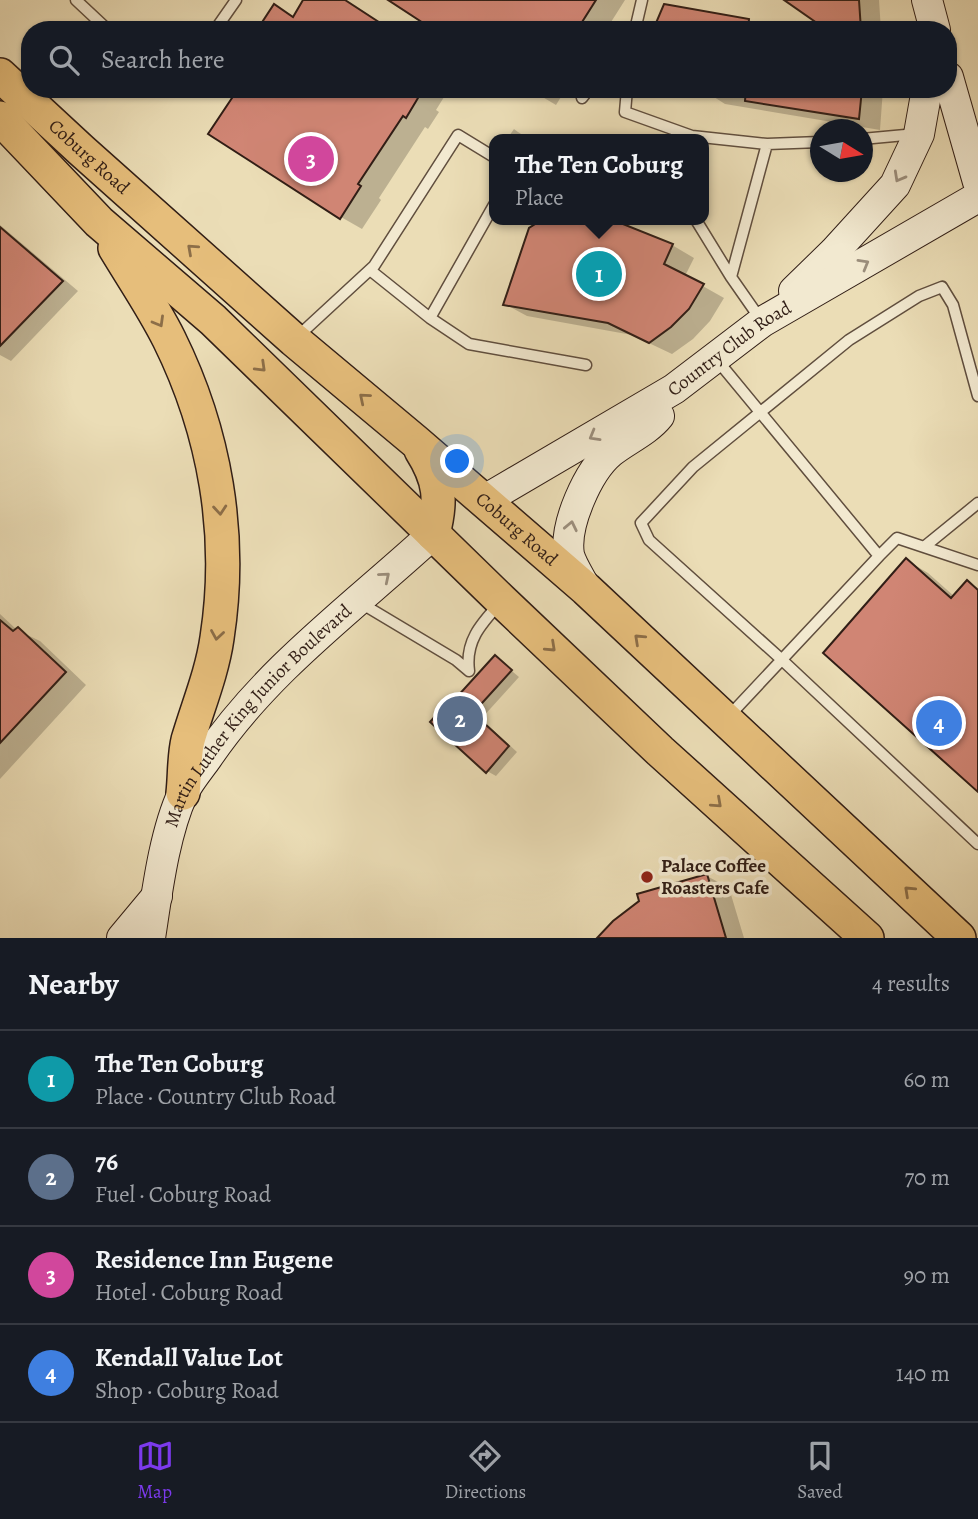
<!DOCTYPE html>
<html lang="en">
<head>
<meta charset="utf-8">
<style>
  body { margin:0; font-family:Alegreya,serif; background:#20242c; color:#f1f3f6 }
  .compass { position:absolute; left:810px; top:119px; width:63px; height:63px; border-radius:50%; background:#171b24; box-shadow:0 2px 5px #0004; rotate:101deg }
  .you { position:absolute; left:458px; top:462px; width:24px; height:24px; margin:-18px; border:5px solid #fff; border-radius:50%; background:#1a73e8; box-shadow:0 0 0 10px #1a73e833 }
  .badge { display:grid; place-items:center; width:46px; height:46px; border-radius:50%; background:#7c3aed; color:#fff; font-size:23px; font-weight:700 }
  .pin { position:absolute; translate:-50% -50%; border:4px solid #fff; box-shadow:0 2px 7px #0006 }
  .popup { position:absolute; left:489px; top:134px; width:220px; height:91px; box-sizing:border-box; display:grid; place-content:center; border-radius:14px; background:#171b24; filter:drop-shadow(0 2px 5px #0005); font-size:23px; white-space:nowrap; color:#9ea1a6 }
  .popup b { font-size:26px; color:#f1f3f6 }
  .popup::after { content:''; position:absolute; left:50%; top:100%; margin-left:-14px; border:14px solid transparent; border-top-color:#171b24 }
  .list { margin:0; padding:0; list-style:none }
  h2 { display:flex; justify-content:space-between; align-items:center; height:91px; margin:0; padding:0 28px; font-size:30px }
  h2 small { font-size:23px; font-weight:400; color:#9ea1a6 }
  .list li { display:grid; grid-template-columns:46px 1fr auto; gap:21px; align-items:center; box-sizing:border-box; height:98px; padding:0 28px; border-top:2px solid #363941 }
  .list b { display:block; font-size:26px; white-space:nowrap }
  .list p { margin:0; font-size:23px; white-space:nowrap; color:#9ea1a6 }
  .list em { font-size:23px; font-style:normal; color:#9ea1a6 }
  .icon { flex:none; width:38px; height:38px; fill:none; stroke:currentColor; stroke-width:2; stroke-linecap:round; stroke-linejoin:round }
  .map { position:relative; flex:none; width:978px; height:938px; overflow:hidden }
  .search { position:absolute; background:#171b24; box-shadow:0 2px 5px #0004; left:21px; right:21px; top:21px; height:77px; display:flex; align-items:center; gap:18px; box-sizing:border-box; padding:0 24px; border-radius:28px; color:#9ea1a6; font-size:26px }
  .sheet { height:483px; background:#171b24 }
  nav { display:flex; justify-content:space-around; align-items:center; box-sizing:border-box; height:98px; border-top:2px solid #363941; background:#171b24; font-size:19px; color:#9ea1a6 }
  nav a { display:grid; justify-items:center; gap:4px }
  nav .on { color:#7c3aed }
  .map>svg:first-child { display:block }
  .shadow { fill:#0003 }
  .building { fill:#d08574; stroke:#311e16; stroke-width:2 }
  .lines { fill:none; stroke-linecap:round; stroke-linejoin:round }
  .lane-casing { stroke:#604e3e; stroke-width:13 }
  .secondary-casing { stroke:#311e16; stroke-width:32 }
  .primary-casing { stroke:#311e16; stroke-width:36 }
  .lane { stroke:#f2e9d0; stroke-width:10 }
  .secondary { stroke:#f2e9d0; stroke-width:30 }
  .primary { stroke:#e6be7b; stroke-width:33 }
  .oneway { stroke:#9b8e7c }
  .oneway2 { stroke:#8c6e48 }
  .poi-dot { fill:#8f2418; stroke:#f2e9d0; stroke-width:2.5 }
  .labels { text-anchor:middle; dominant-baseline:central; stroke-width:7; stroke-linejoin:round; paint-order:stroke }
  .street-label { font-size:19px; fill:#311e16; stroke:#f2e9d0 }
  .poi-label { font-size:19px; font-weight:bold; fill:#311e16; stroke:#f2e9d0; text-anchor:start }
</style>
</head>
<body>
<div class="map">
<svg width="978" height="938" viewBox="0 0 978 938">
  <rect width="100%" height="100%" fill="#ebddb6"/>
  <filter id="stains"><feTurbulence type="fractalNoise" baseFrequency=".00286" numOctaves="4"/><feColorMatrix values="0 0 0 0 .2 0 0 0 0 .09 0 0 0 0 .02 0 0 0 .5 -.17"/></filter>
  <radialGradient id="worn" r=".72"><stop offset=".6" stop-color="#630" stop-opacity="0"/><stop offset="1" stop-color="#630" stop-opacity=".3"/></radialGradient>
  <path class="shadow" d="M400 0H625L606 30H437Z
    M787 0H879L881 30H830Z
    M665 6 802 30H655Z
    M240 89H449L436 110 439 112 428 129 425 127 379 198 381 200 362 229 341 217Z
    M529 89H566L556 105Z
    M669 89H883L880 130 725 104 714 97Z
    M514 129 518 132 529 139H507Z
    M559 220 613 222 672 245 694 258 685 276 724 298 710 321 693 339 672 354 632 335 527 316 505 304 541 223Z
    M0 225 78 291 11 361 0 355Z
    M906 560 928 573 955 597 967 582 978 588V790Z
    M0 614 17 630 40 641 86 685 0 779Z
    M495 657 519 677 481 719 517 752 496 776 487 771 457 700Z
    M707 876 729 888 744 938H610Z"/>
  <path class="building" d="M303 0H345L391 30H257L274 4 293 17Z
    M388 0H596L577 30H434Z
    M784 0H859L861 30H827Z
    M664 4 749 19 748 30H653Z
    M238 89H420L416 96 418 98 406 118 403 116 358 184 361 186 340 219 208 134Z
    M746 89H862L859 119 745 101Z
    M549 220H613L673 244 664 264 704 284 689 309 671 327 649 343 608 323 503 305 529 228 540 221Z
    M0 227 63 281 0 346Z
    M906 558 951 598 967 580 978 590V792L823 653Z
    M0 620 13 631 18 627 66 672 0 743Z
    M495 655 512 670 473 713 509 746 486 773 430 722 453 696 456 698Z
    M707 874 726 938H597L613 921 639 901 637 894Z"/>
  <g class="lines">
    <g class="lane-casing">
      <path id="lane" d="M76 0 108 30
        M215 30 236 0
        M635 30 642 0
        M627 89 625 112 692 136V139
        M582 98 589 89
        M692 136 767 144 820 142
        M862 139 916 134
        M696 220 731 277 761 320
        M370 270 430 318 469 344 586 365
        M731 277 767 144
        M430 318 494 205
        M296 338 374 266 458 135 494 157
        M717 360 879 556 729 716
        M978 396 953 305 942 287 919 296 849 340 693 467 641 523 649 540 781 659 978 844
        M924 547 978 503
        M879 556 897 538 978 565
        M359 602 456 660 469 671
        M469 671C465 641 481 624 500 603"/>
    </g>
    <g class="secondary-casing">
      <g id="secondary">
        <path d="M927 0 935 30"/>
        <path d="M948 77 978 182"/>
        <path d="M794 291 834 252 895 185 919 134 927 89"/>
        <path id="s1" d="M483 501 674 389 762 322 978 197"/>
        <path d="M586 589C581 579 572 566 569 555 564 525 588 471 611 452 626 440 647 431 659 416"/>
        <path d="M122 938 157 896"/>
        <path id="s2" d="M150 938C157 893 164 834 183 793 189 781 199 769 207 758 266 670 356 605 433 534"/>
      </g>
    </g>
    <g class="primary-casing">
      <g id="primary">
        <path id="s3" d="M0 75 81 150 294 340 416 442 586 589 959 938"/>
        <path d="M0 118 99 222 213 320 501 600 660 751 867 938"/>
        <path d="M115 248C133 278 153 307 169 339 215 432 233 535 217 638 212 673 198 706 188 740 184 756 185 776 183 793"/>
        <path d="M421 450C440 480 442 500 433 534"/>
      </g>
    </g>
    <use href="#lane" class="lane"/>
    <use href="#secondary" class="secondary"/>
    <use href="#primary" class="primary"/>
  </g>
  <defs><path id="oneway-chevron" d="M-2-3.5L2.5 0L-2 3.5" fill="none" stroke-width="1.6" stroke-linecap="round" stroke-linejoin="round" transform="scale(1.75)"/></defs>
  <g class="oneway">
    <use href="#oneway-chevron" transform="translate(899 177) rotate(119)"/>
    <use href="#oneway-chevron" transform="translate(864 264) rotate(-30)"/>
    <use href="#oneway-chevron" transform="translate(594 436) rotate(150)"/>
    <use href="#oneway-chevron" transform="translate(571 526) rotate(-78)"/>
    <use href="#oneway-chevron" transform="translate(385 577) rotate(-40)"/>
  </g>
  <g class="oneway2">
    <use href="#oneway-chevron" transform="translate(192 249) rotate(-138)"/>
    <use href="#oneway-chevron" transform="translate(159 322) rotate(60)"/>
    <use href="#oneway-chevron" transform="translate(261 367) rotate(44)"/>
    <use href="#oneway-chevron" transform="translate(364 398) rotate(-140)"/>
    <use href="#oneway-chevron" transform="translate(220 510) rotate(85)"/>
    <use href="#oneway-chevron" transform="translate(217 635) rotate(99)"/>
    <use href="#oneway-chevron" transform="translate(639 639) rotate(-137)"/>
    <use href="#oneway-chevron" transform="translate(551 647) rotate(43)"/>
    <use href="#oneway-chevron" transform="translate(717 803) rotate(42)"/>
    <use href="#oneway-chevron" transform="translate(909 891) rotate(-137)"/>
  </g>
  <circle class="poi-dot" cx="647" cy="877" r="7"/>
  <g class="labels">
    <g class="street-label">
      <text stroke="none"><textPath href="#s3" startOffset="121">Coburg Road</textPath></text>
      <text stroke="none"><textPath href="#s1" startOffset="290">Country Club Road</textPath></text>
      <text stroke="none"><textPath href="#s3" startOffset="688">Coburg Road</textPath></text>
      <text stroke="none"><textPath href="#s2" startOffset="256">Martin Luther King Junior Boulevard</textPath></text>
    </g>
    <g class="poi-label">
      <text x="661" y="866">Palace Coffee<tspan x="661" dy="22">Roasters Cafe</tspan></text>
    </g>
  </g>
  <rect width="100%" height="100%" filter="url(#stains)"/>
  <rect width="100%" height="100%" fill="url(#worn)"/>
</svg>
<svg class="compass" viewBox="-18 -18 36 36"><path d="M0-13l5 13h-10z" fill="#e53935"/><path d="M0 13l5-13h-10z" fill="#9ea1a6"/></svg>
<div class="you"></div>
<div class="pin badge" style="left:599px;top:274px;background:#0f9aa8">1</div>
<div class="popup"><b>The Ten Coburg</b>Place</div>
<div class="pin badge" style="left:460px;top:719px;background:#5c6f8a">2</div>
<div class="pin badge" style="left:311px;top:159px;background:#d1479c">3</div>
<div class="pin badge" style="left:939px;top:723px;background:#3f7fe0">4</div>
<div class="search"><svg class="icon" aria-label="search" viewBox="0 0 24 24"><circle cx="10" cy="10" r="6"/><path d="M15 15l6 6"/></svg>Search here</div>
</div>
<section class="sheet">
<h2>Nearby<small>4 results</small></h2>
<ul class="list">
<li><span class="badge" style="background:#0f9aa8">1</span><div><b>The Ten Coburg</b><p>Place · Country Club Road</p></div><em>60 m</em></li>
<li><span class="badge" style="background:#5c6f8a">2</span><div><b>76</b><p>Fuel · Coburg Road</p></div><em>70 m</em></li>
<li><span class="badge" style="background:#d1479c">3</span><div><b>Residence Inn Eugene</b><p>Hotel · Coburg Road</p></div><em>90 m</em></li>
<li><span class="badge" style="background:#3f7fe0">4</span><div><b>Kendall Value Lot</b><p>Shop · Coburg Road</p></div><em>140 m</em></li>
</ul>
</section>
<nav>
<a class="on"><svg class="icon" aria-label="map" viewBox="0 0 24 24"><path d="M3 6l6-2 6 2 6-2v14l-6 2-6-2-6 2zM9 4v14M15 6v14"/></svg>Map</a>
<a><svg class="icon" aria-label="directions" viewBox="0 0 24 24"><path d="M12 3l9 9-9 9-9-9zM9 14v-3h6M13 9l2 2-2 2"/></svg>Directions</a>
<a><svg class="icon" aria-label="saved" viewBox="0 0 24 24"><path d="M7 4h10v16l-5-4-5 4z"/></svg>Saved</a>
</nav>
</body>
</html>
